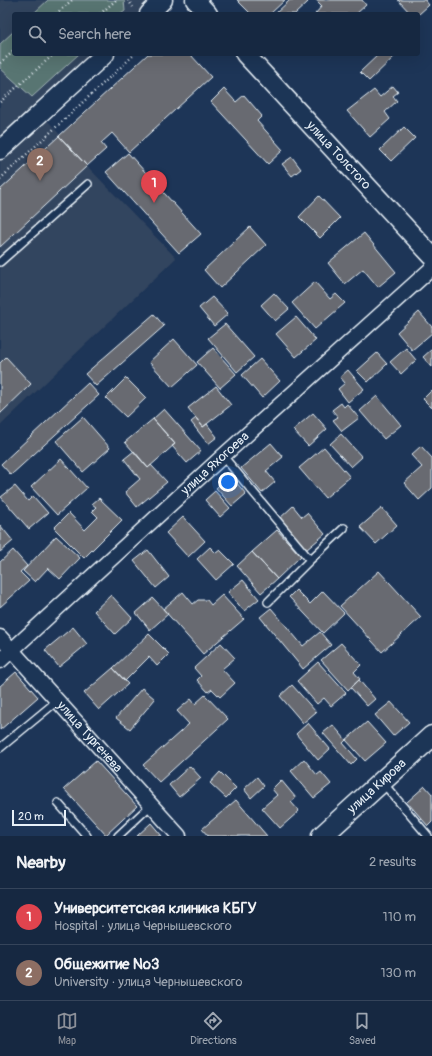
<!DOCTYPE html>
<html lang="en">
<head>
<meta charset="utf-8">
<style>
  body { margin:0; font-family:Pangolin,sans-serif; background:#1f3048; color:#f1f3f6 }
  .scale { position:absolute; left:12px; bottom:10px; width:54px; box-sizing:border-box; padding-left:4px; border:2px solid #e8f1f8; border-top:0; font-size:11px; line-height:14px; white-space:nowrap; color:#e8f1f8; -webkit-text-stroke:3px #1d3557; paint-order:stroke }
  .you { position:absolute; left:228px; top:482px; width:14px; height:14px; margin:-10px; border:3px solid #fff; border-radius:50%; background:#1a73e8; box-shadow:0 0 0 6px #1a73e833 }
  .badge { display:grid; place-items:center; width:26px; height:26px; border-radius:50%; background:#8c9099; color:#fff; font-size:13px; font-weight:700 }
  .pin { position:absolute; translate:-50% -33px; filter:drop-shadow(0 1px 2px #0008) }
  .pin::after { content:''; position:absolute; top:21px; width:14px; height:12px; background:inherit; clip-path:polygon(0 0,100% 0,50% 100%) }
  .list { margin:0; padding:0; list-style:none }
  h2 { display:flex; justify-content:space-between; align-items:center; height:52px; margin:0; padding:0 16px; font-size:17px }
  h2 small { font-size:13px; font-weight:400; color:#9ea6b1 }
  .list li { display:grid; grid-template-columns:26px 1fr auto; gap:12px; align-items:center; box-sizing:border-box; height:56px; padding:0 16px; border-top:1px solid #35445a }
  .list b { display:block; font-size:15px; white-space:nowrap }
  .list p { margin:0; font-size:13px; white-space:nowrap; color:#9ea6b1 }
  .list em { font-size:13px; font-style:normal; color:#9ea6b1 }
  .icon { flex:none; width:22px; height:22px; fill:none; stroke:currentColor; stroke-width:2; stroke-linecap:round; stroke-linejoin:round }
  .map { position:relative; flex:none; width:432px; height:836px; overflow:hidden }
  .search { position:absolute; background:#162841; box-shadow:0 4px 16px #0002; left:12px; right:12px; top:12px; height:44px; display:flex; align-items:center; gap:10px; box-sizing:border-box; padding:0 14px; border-radius:4px; color:#9ea6b1; font-size:15px }
  .sheet { height:164px; background:#162841 }
  nav { display:flex; justify-content:space-around; align-items:center; box-sizing:border-box; height:56px; border-top:1px solid #35445a; background:#162841; font-size:11px; color:#9ea6b1 }
  nav a { display:grid; justify-items:center; gap:2px }
  nav .on { color:#8c9099 }
  .map>svg:first-child { display:block }
  .built { fill:#33455f }
  .green { fill:#597572; stroke:#a0b3b5 }
  .building { fill:#676b71; stroke:#e8f1f8 }
  .lines { fill:none; stroke-linecap:round; stroke-linejoin:round }
  .service-casing { stroke:#e8f1f8; stroke-width:10 }
  .minor-casing { stroke:#e8f1f8; stroke-width:17 }
  .tertiary-casing { stroke:#e8f1f8; stroke-width:21 }
  .secondary-casing { stroke:#e8f1f8; stroke-width:23 }
  .path { stroke:#e8f1f8; stroke-width:2.5; stroke-dasharray:1 3; stroke-linecap:butt }
  .service { stroke:#1d3557; stroke-width:7 }
  .minor { stroke:#1d3557; stroke-width:14 }
  .tertiary { stroke:#1d3557; stroke-width:18 }
  .secondary { stroke:#1d3557; stroke-width:20 }
  .labels { text-anchor:middle; dominant-baseline:central; stroke-width:3; stroke-linejoin:round; paint-order:stroke }
  .street-label { font-size:13px; fill:#e8f1f8; stroke:#1d3557 }
</style>
</head>
<body>
<div class="map">
<svg width="432" height="836" viewBox="0 0 432 836">
  <rect width="100%" height="100%" fill="#1d3557"/>
  <filter id="ink" filterUnits="userSpaceOnUse"><feTurbulence type="fractalNoise" baseFrequency=".025" numOctaves="2"/><feDisplacementMap in="SourceGraphic" scale="8" xChannelSelector="R" yChannelSelector="G"/><feConvolveMatrix kernelMatrix="1 2 1 2 8 2 1 2 1" color-interpolation-filters="sRGB"/></filter>
  <g filter="url(#ink)">
    <path class="built" d="M0 0H163L149 14H14V54H105L41 113 87 166 176 258 0 426Z"/>
    <path class="green" d="M48 0H124L125 11 121 14H33Z
      M14 31V54H79L32 97 0 68V44Z"/>
    <path class="building" d="M237 0H285L270 14H251Z
      M290 0H306L308 2 295 14H275Z
      M316 0H362L366 5 356 14H315L322 6Z
      M398 0H425L429 5 418 15 411 14Z
      M148 54H190L211 77 129 152 112 133 101 143 106 149 87 166 59 136Z
      M379 54H397L369 81 360 72Z
      M393 86 398 92 393 96 397 101 385 112 390 119 370 137 347 111 374 90 380 97Z
      M224 89 236 102 244 95 262 116 257 121 283 150 268 164 211 102Z
      M404 127 415 138 391 161 380 150Z
      M59 136 87 166 0 247V190Z
      M128 153 201 234 179 253 106 172Z
      M292 157 301 169 292 176 282 164Z
      M319 196 340 218 320 238 299 217Z
      M250 227 266 245 220 288 204 270Z
      M364 233 396 272 378 287 363 269 345 284 328 263Z
      M315 282 330 299 336 294 345 303 315 329 292 303Z
      M274 293 289 309 275 321 261 305Z
      M212 297 228 314 214 326 199 308Z
      M419 312 432 327V333L412 350 397 332Z
      M154 314 164 326 96 386 85 374Z
      M296 317 316 340 296 357 276 334Z
      M225 324 254 357 237 372 208 338Z
      M174 339 197 365 172 387 149 362Z
      M213 348 236 374 220 388 197 362Z
      M406 348 416 360 401 374 390 362Z
      M432 349V367L423 357Z
      M377 353 387 364 368 382 357 371Z
      M6 357 31 384 0 414V363Z
      M260 359 280 381 262 398 242 375Z
      M348 370 364 389 348 402 338 389 345 383 340 377Z
      M126 378 146 398 126 417 106 398Z
      M88 383 99 395 11 475 1 464Z
      M216 386 231 405 203 427 188 408Z
      M432 390V408L423 399Z
      M377 396 401 425 384 439 360 411Z
      M341 403 344 407 347 404 359 418 342 431 333 420 338 417 332 410Z
      M164 409 201 451 187 463 172 446 175 444 153 419Z
      M313 413 327 429 308 446 293 430Z
      M83 417 110 448 83 472 56 441Z
      M196 418 203 427 207 424 217 437 208 444 191 422Z
      M153 419 175 444 148 468 125 442Z
      M341 434 362 457 351 467 330 444Z
      M271 443 283 457 266 471 275 482 262 493 241 468Z
      M421 446 432 458V488L419 500 404 483 422 467 411 455Z
      M324 447 350 477 325 498 299 468Z
      M134 451 148 468 151 465 167 482 137 507 125 492 140 479 124 459Z
      M61 459 87 488 57 515 31 487Z
      M230 475 246 494 232 506 216 488Z
      M15 486 28 501 33 496 48 513 29 529 1 497Z
      M215 491 230 508 220 517 205 500Z
      M99 498 122 520 84 558 54 528 69 513 85 530 98 517 92 511 96 507 92 504Z
      M293 506 302 517 307 513 325 534 306 550 279 519Z
      M382 508 397 525 376 544 360 527Z
      M183 517 205 541 188 557 166 533Z
      M0 525 13 541 0 552Z
      M277 530 301 556 277 579 252 552Z
      M56 536 80 558 60 579 48 568 35 582 23 571Z
      M210 547 216 553 220 550 234 564 216 580 197 559Z
      M13 550 27 566 20 572 29 581 0 607V562Z
      M148 550 169 577 156 588 134 561Z
      M252 552 277 579 261 593 237 566Z
      M379 571 421 617 382 652 340 606Z
      M243 580 259 599 244 611 228 592Z
      M296 590 310 604 323 591 344 613 323 633 289 597Z
      M183 592 193 604 198 600H207L211 605 222 595 244 619 203 654 163 609Z
      M111 595 132 618 115 634 94 611Z
      M153 598 168 614 150 630 136 613Z
      M271 608 303 646 320 632 331 645 303 669 260 617Z
      M73 627 87 644 59 667 45 650Z
      M149 634 169 654 157 666 149 657 125 681 113 668Z
      M221 643 235 658 222 669 235 683 220 697 212 689 208 692 197 680 201 676 194 668Z
      M341 643 361 665 354 672 360 679 348 690 321 660Z
      M318 662 346 693 331 706 324 698 317 704 297 681Z
      M113 668 128 684 99 710 84 693Z
      M16 672 38 697 0 730V686Z
      M359 680 375 699 367 706 351 688Z
      M292 685 316 712 303 723 280 696Z
      M142 688 155 699 130 729 116 718Z
      M205 695 228 719 159 782 143 765 189 724 177 711 191 699 195 704Z
      M391 702 409 722 393 736 375 715Z
      M367 722 386 743 365 761 346 740Z
      M308 723 330 749 318 760 296 734Z
      M333 725 346 740 343 743 357 759 351 765 323 733Z
      M304 759 317 775 321 772 331 784 314 798 291 771Z
      M96 761 137 806 106 835 64 789Z
      M190 766 201 778 179 797 169 785Z
      M220 772 236 788 226 798 210 783Z
      M257 777 264 786 251 798 244 789Z
      M281 780 296 798 291 802 299 811 280 828 262 808 277 795 272 789Z
      M425 786 432 794V822L428 826 407 802Z
      M236 800 267 836H208L202 829Z
      M151 823 162 836H137Z"/>
    <g class="lines">
      <g class="service-casing">
        <path id="service" d="M0 262 88 184
          M223 456 310 560 344 528
          M268 602 310 560
          M0 748 57 701
          M383 783 428 836
          M58 803 87 836
          M118 836 151 805"/>
      </g>
      <g class="minor-casing">
        <g id="minor">
          <path id="s1" d="M0 637 179 836"/>
          <path id="s2" d="M0 661 223 456 432 268"/>
        </g>
      </g>
      <g class="tertiary-casing">
        <g id="tertiary">
          <path d="M195 0 208 14"/>
          <path d="M149 14 163 0"/>
          <path id="s3" d="M245 54 432 256"/>
          <path d="M0 150 105 54"/>
        </g>
      </g>
      <g class="secondary-casing">
        <g id="secondary">
          <path id="s4" d="M322 836 432 736"/>
        </g>
      </g>
      <path class="path" d="M128 0 133 7
        M56 14 72 0
        M100 14 116 0
        M0 63 14 51
        M0 102 54 54
        M0 179 135 54"/>
      <use href="#service" class="service"/>
      <use href="#minor" class="minor"/>
      <use href="#tertiary" class="tertiary"/>
      <use href="#secondary" class="secondary"/>
    </g>
  </g>
  <g class="labels">
    <g class="street-label">
      <text stroke="none"><textPath href="#s3" startOffset="138">улица Толстого</textPath></text>
      <text stroke="none"><textPath href="#s2" startOffset="292">улица Яхогоева</textPath></text>
      <text stroke="none"><textPath href="#s1" startOffset="134">улица Тургенева</textPath></text>
      <text stroke="none"><textPath href="#s4" startOffset="74">улица Кирова</textPath></text>
    </g>
  </g>
</svg>
<div class="scale">20 m</div>
<div class="you"></div>
<div class="pin badge" style="left:154px;top:203px;background:#e0444e">1</div>
<div class="pin badge" style="left:40px;top:181px;background:#8d6e63">2</div>
<div class="search"><svg class="icon" aria-label="search" viewBox="0 0 24 24"><circle cx="10" cy="10" r="6"/><path d="M15 15l6 6"/></svg>Search here</div>
</div>
<section class="sheet">
<h2>Nearby<small>2 results</small></h2>
<ul class="list">
<li><span class="badge" style="background:#e0444e">1</span><div><b>Университетская клиника КБГУ</b><p>Hospital · улица Чернышевского</p></div><em>110 m</em></li>
<li><span class="badge" style="background:#8d6e63">2</span><div><b>Общежитие №3</b><p>University · улица Чернышевского</p></div><em>130 m</em></li>
</ul>
</section>
<nav>
<a class="on"><svg class="icon" aria-label="map" viewBox="0 0 24 24"><path d="M3 6l6-2 6 2 6-2v14l-6 2-6-2-6 2zM9 4v14M15 6v14"/></svg>Map</a>
<a><svg class="icon" aria-label="directions" viewBox="0 0 24 24"><path d="M12 3l9 9-9 9-9-9zM9 14v-3h6M13 9l2 2-2 2"/></svg>Directions</a>
<a><svg class="icon" aria-label="saved" viewBox="0 0 24 24"><path d="M7 4h10v16l-5-4-5 4z"/></svg>Saved</a>
</nav>
</body>
</html>
